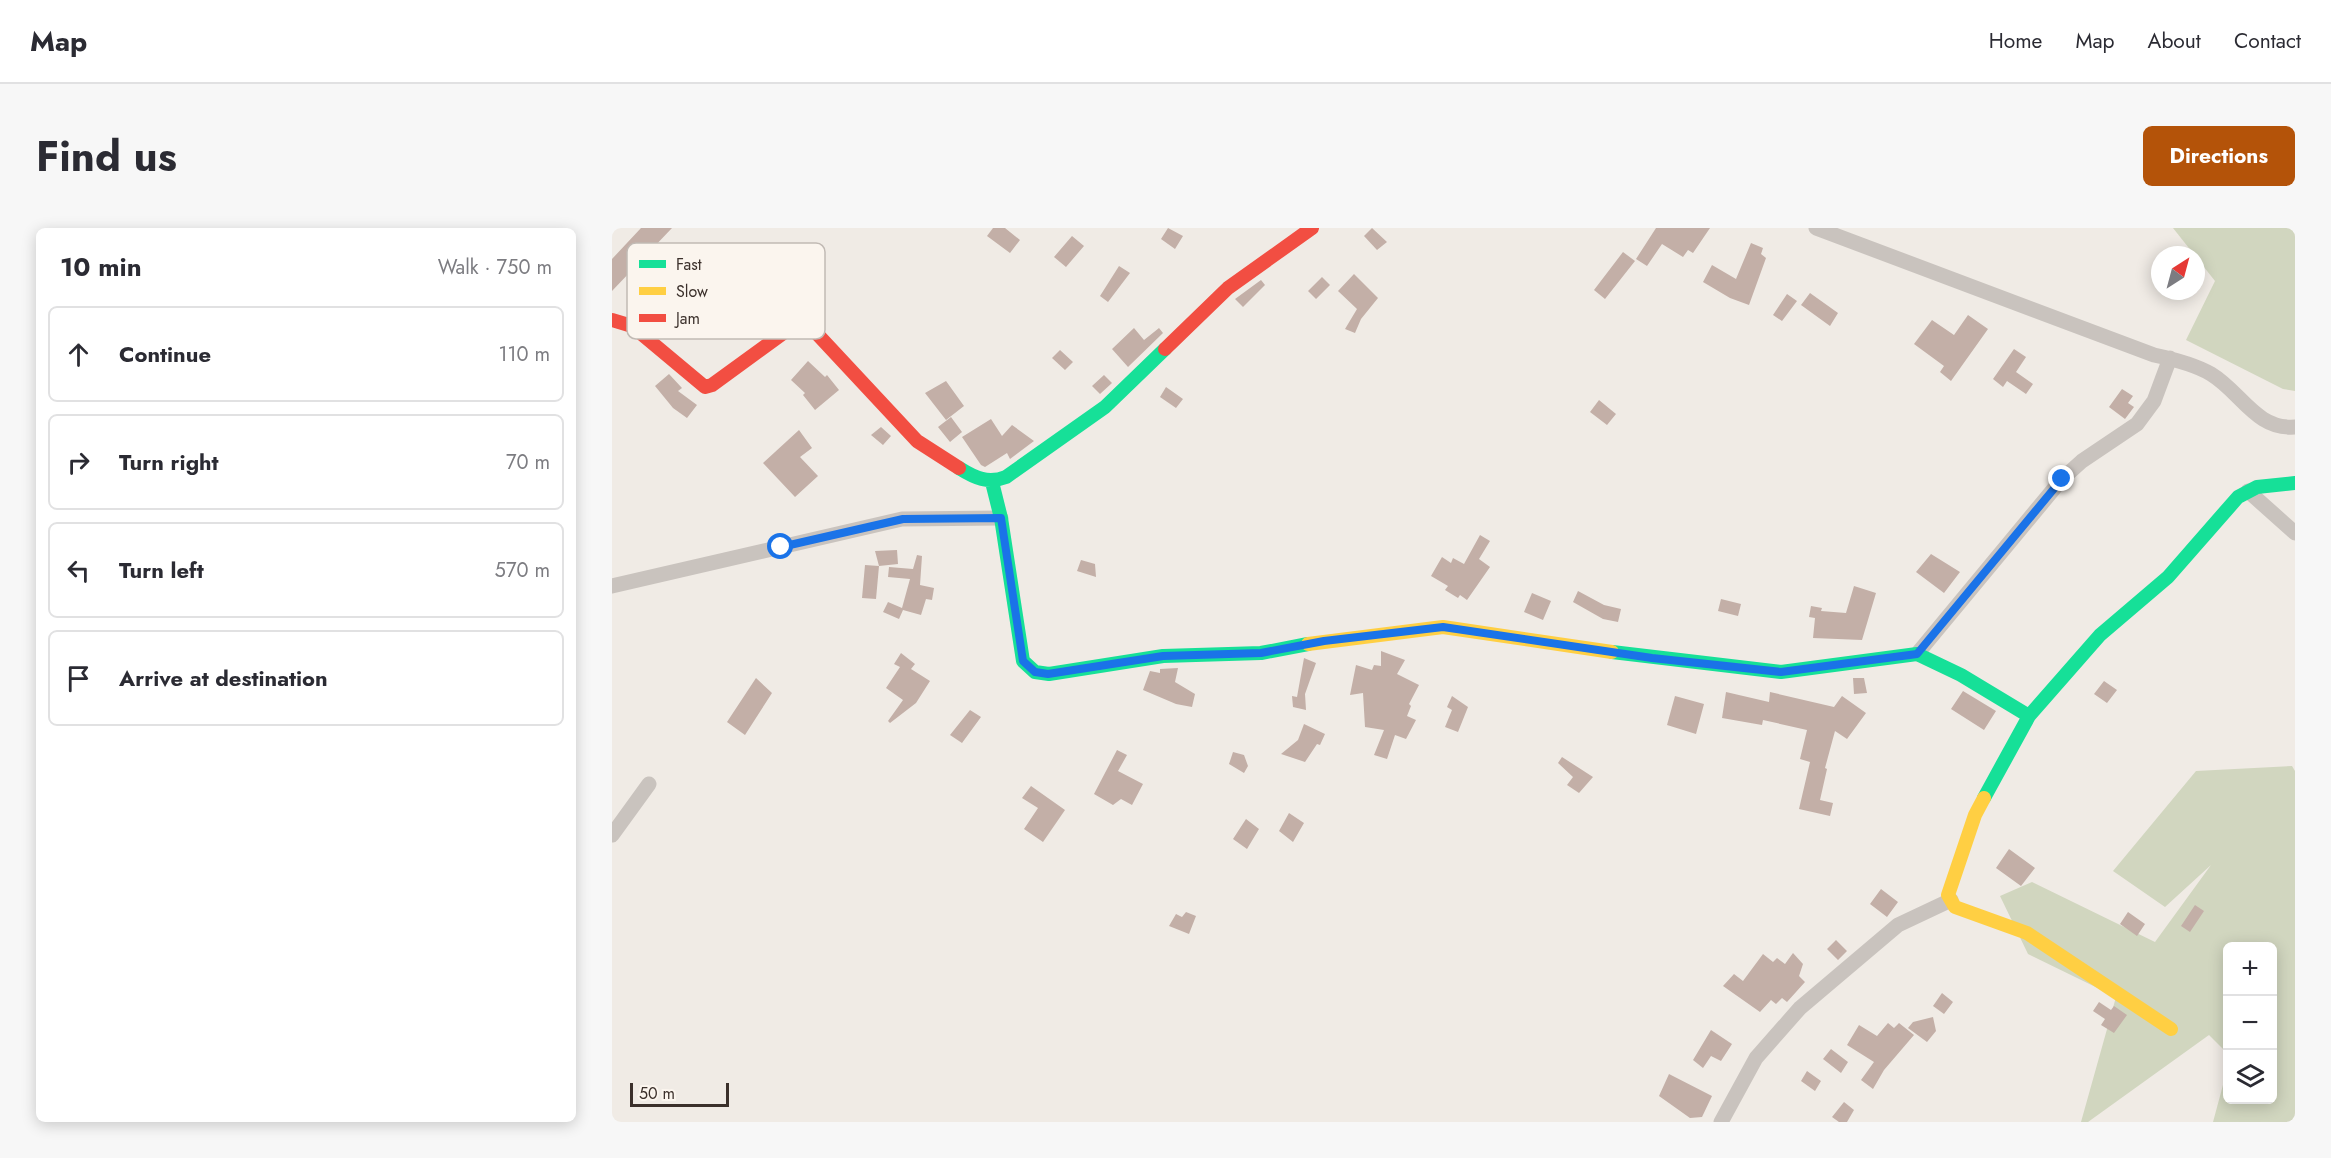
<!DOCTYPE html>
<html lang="en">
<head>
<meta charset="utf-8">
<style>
  body { margin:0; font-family:Jost,sans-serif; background:#f7f7f7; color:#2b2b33 }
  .controls { position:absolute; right:18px; bottom:18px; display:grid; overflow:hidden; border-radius:9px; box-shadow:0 3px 15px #0003 }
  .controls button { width:54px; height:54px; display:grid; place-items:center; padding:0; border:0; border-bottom:2px solid #e1e1e2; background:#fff; color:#2b2b33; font:30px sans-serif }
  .compass { position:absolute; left:1539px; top:18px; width:54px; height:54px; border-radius:50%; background:#fff; box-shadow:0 3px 15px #0003; rotate:36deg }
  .scale { position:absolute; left:18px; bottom:15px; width:99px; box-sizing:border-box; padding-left:6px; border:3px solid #3b302b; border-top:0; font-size:16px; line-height:21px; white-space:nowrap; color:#3b302b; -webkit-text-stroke:4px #fbf5ee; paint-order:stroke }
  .stop { position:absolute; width:18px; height:18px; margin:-14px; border:4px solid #1a73e8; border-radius:50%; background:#fff }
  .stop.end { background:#1a73e8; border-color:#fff; box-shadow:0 2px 6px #0008 }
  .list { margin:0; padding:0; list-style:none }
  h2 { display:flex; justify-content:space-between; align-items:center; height:78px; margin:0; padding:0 24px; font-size:26px }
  h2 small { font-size:20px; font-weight:400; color:#7c7c81 }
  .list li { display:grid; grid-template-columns:39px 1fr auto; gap:18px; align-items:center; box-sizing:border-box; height:96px; margin:0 12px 12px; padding:0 12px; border:2px solid #e1e1e2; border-radius:9px }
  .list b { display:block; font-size:22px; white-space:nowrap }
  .list em { font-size:20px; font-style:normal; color:#7c7c81 }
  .icon { flex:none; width:33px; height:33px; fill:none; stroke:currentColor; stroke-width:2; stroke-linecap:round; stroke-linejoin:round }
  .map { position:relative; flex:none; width:1683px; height:894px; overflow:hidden; border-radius:9px }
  header { display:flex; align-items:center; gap:36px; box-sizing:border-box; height:84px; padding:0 30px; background:#fff; border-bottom:2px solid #e1e1e2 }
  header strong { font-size:28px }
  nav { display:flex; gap:33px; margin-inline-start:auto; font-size:21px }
  .intro { display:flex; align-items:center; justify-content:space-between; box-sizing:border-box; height:144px; padding:0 36px }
  h1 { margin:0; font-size:42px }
  .button { padding:15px 27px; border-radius:9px; background:#b45309; color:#fff; font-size:21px; font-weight:700 }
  main { display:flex; gap:36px; padding:0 36px }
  aside { flex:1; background:#fff; border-radius:9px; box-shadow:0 3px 15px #0003 }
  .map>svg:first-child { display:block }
  .green { fill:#d1d6bf }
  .building { fill:#c3afa7 }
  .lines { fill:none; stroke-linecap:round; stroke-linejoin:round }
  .street { stroke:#c9c3be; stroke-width:15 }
  .fast { stroke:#16e098; stroke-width:14 }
  .slow { stroke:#ffcf43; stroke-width:14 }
  .jam { stroke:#f24e42; stroke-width:14 }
  .route { stroke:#1a73e8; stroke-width:8 }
  .key { fill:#fbf5ee; stroke:#c1bab4; stroke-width:1.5 }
  .key-label { font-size:16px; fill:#3b302b }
</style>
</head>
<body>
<header>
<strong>Map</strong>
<nav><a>Home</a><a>Map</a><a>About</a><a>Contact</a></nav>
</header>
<div class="intro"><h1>Find us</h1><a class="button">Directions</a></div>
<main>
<aside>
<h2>10 min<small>Walk · 750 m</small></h2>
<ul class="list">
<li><svg class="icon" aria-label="ahead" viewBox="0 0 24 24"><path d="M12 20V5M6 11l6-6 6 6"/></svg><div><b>Continue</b></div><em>110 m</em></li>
<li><svg class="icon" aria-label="right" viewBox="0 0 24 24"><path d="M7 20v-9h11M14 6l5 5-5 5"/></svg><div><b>Turn right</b></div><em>70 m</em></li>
<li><svg class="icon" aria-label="left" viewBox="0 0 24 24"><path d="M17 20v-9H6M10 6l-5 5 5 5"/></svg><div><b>Turn left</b></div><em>570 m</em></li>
<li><svg class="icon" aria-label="arrive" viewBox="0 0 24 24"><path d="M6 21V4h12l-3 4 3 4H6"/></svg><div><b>Arrive at destination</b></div></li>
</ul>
</aside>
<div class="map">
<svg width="1683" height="894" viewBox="0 0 1683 894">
  <rect width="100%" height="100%" fill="#f0ebe5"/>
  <path class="green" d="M1561 0H1683V163L1671 161 1574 112 1603 53Z
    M1680 538 1683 543V894H1601L1615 842 1616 872H1660V718H1616L1615 825 1597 807 1476 894H1469L1504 769 1416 726 1388 668 1420 654 1543 714 1599 637 1553 679 1501 643 1584 543Z"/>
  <path class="building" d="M29 0H60L0 63V31Z
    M381 0H393L408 12 398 25 375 8Z
    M556 0 571 8 563 21 549 11Z
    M760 0 775 14 765 22 752 8Z
    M1044 0H1098L1081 25 1076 22 1071 29 1050 16 1035 38 1024 31Z
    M460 8 472 18 454 39 442 29Z
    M1139 15 1151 20 1149 26 1154 30 1137 77 1118 70 1091 54 1100 37 1124 51Z
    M1011 24 1023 33 993 71 982 62Z
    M507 38 518 45 496 74 488 68Z
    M742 46 766 70 749 91 743 105 733 101 745 81 726 63Z
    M710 49 718 57 704 71 696 63Z
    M649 52 653 57 631 79 623 71Z
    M1198 65 1226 85 1218 98 1189 77Z
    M1175 66 1185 73 1170 93 1161 87Z
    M1356 87 1376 101 1339 153 1328 144 1332 138 1302 116 1320 92 1342 107Z
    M522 100 532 112 547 100 551 105 516 139 500 121Z
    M1402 121 1414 129 1404 144 1421 156 1414 166 1395 153 1391 159 1381 151Z
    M448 122 461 134 453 142 440 130Z
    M196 133 213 149 215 147 227 162 203 182 191 167 193 165 179 152Z
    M57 146 70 160 66 163 85 177 75 190 61 180 43 158Z
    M492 147 500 155 488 166 480 158Z
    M334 153 352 178 334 192 313 165Z
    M554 159 571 171 564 180 548 169Z
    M1510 161 1521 168 1516 175 1522 179 1513 191 1497 179Z
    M987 172 1004 186 995 197 978 184Z
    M339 189 350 204 338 214 326 199Z
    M379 191 390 208 400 197 422 213 398 231 395 225 373 239 369 237 350 209Z
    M269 199 279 208 271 217 259 207Z
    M187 202 200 220 188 229 206 248 183 269 151 235Z
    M868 307 878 313 867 331 878 339 855 372 848 367 846 370 833 362 836 358 819 348 830 329 839 335 841 330 852 336Z
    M285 322 286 336 267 338 263 323Z
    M1319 326 1348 344 1332 365 1304 344Z
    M305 327 310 328 308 357 322 360 320 372 314 371 309 387 291 382 287 391 271 384 276 374 290 380 298 351 276 349 277 339 301 341Z
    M469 332 483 336 484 349 465 343Z
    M253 337 267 338 264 371 250 370Z
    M1242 358 1264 365 1250 412 1201 410 1203 390 1197 389 1199 378 1210 380 1209 383 1234 385Z
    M966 363 992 377 1009 381 1006 394 991 391 961 374Z
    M920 365 939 373 931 392 912 384Z
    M1109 371 1129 376 1126 388 1106 383Z
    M769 423 793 432 785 446 807 457 797 476 799 478 795 488 804 492 794 511 783 507 775 531 762 527 772 502 753 499 751 465 738 467 744 437 760 442 762 437 769 438Z
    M289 425 303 436 299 441 318 453 304 475 278 495 276 493 291 472 274 460 288 439 282 436Z
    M692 430 704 435 693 466 694 482 681 479 680 468 685 469Z
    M566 440 563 454 583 466 580 479 564 476 531 462 538 443 548 445V441Z
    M144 450 160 465 133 507 115 494Z
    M1241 450H1252L1255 465 1242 466Z
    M1492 453 1505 462 1495 475 1482 466Z
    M1351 463 1384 483 1372 502 1339 481Z
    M1114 464 1157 474 1158 464 1222 479 1230 468 1254 485 1235 511 1223 503 1213 540 1215 541 1208 572 1221 575 1218 588 1187 581 1198 534 1188 531 1195 502 1151 492 1150 497 1110 490Z
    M840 468 856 479 846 504 833 499 840 482 835 479Z
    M1063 468 1092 476 1084 506 1055 497Z
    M358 482 369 489 350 515 338 507Z
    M692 496 713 506 708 517 705 516 693 534 669 526 686 512Z
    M505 522 515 527 506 543 531 556 520 577 509 571 501 577 482 566Z
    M621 524 632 527 636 538 632 545 617 536Z
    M950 529 981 549 967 565 955 557 961 549 946 535Z
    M419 558 453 582 431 614 412 601 426 580 410 570Z
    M677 585 692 595 681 614 667 603Z
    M634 591 647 601 635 621 621 611Z
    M1397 621 1423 640 1409 658 1384 640Z
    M1269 661 1286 674 1275 689 1258 676Z
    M1583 677 1592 683 1578 704 1569 698Z
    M574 684 584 688 577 706 557 698 564 686 570 689Z
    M1516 684 1533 696 1525 708 1508 696Z
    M1224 712 1235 723 1226 732 1215 721Z
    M1181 725 1191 736 1187 748 1193 754 1175 774 1170 770 1164 776 1159 772 1148 784 1111 758 1122 746 1131 753 1151 726 1161 734 1165 730 1173 736Z
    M1330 765 1341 774 1332 786 1321 778Z
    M1487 774 1499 782 1502 778 1515 787 1502 805 1489 797 1493 791 1481 783Z
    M1321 789 1324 803 1315 814 1296 800 1301 794Z
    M1276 795 1282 800 1287 795 1302 807 1272 842 1261 861 1249 852 1262 834 1235 817 1247 797 1265 808Z
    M1099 802 1120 816 1109 833 1099 828 1091 840 1081 832Z
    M1219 821 1236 834 1229 845 1211 831Z
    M1195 843 1209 853 1203 863 1189 853Z
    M1057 846 1100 868 1090 889 1078 890 1047 868Z
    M1232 874 1242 882 1235 894H1227L1220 889Z"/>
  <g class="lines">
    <path class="street" d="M1204 0 1542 127C1561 131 1582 136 1599 146 1629 164 1644 202 1683 199
      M1636 263 1683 305
      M0 358 290 291 389 290
      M1305 426 1450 251 1470 233 1525 196 1542 173 1558 130
      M0 607 37 556
      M1109 894 1144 830 1188 780 1286 697 1339 672"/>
    <path class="fast" d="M347 240C363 250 376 256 394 249L493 179 553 121
      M380 254 389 290 411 433 423 444 437 446 551 428 649 425 696 416
      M1000 424 1169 444 1305 426 1349 447 1417 488
      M1372 570 1417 488 1488 407 1556 349 1626 269 1645 259 1683 255"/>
    <path class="slow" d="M696 416 831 399 1000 424
      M1372 570 1363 587 1336 667 1343 679 1415 705 1559 801"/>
    <path class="jam" d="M0 92 20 98 93 159 100 157 185 95 194 94 305 213 347 240
      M553 121 616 60 700 0"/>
  </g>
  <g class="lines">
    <path class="route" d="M169 319 291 291 389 290 411 433 423 444 436 446 551 428 649 425 712 413 831 399 1040 430 1169 444 1305 426 1450 251"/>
  </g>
  <rect x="15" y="15" width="198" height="96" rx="9" class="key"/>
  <rect x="27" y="32" width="27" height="8" fill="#16e098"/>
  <rect x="27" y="59" width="27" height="8" fill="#ffcf43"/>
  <rect x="27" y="86" width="27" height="8" fill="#f24e42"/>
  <g class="key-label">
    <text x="64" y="42">Fast</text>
    <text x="64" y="69">Slow</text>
    <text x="64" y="96">Jam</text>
  </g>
</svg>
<div class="controls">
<button>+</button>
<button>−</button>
<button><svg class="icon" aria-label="layers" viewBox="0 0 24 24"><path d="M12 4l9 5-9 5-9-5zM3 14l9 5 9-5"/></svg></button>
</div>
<svg class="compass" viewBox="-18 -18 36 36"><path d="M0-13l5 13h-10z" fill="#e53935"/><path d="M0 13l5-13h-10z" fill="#7c7c81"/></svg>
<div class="scale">50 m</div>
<div class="stop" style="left:169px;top:319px"></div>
<div class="stop end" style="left:1450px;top:251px"></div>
</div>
</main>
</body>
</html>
